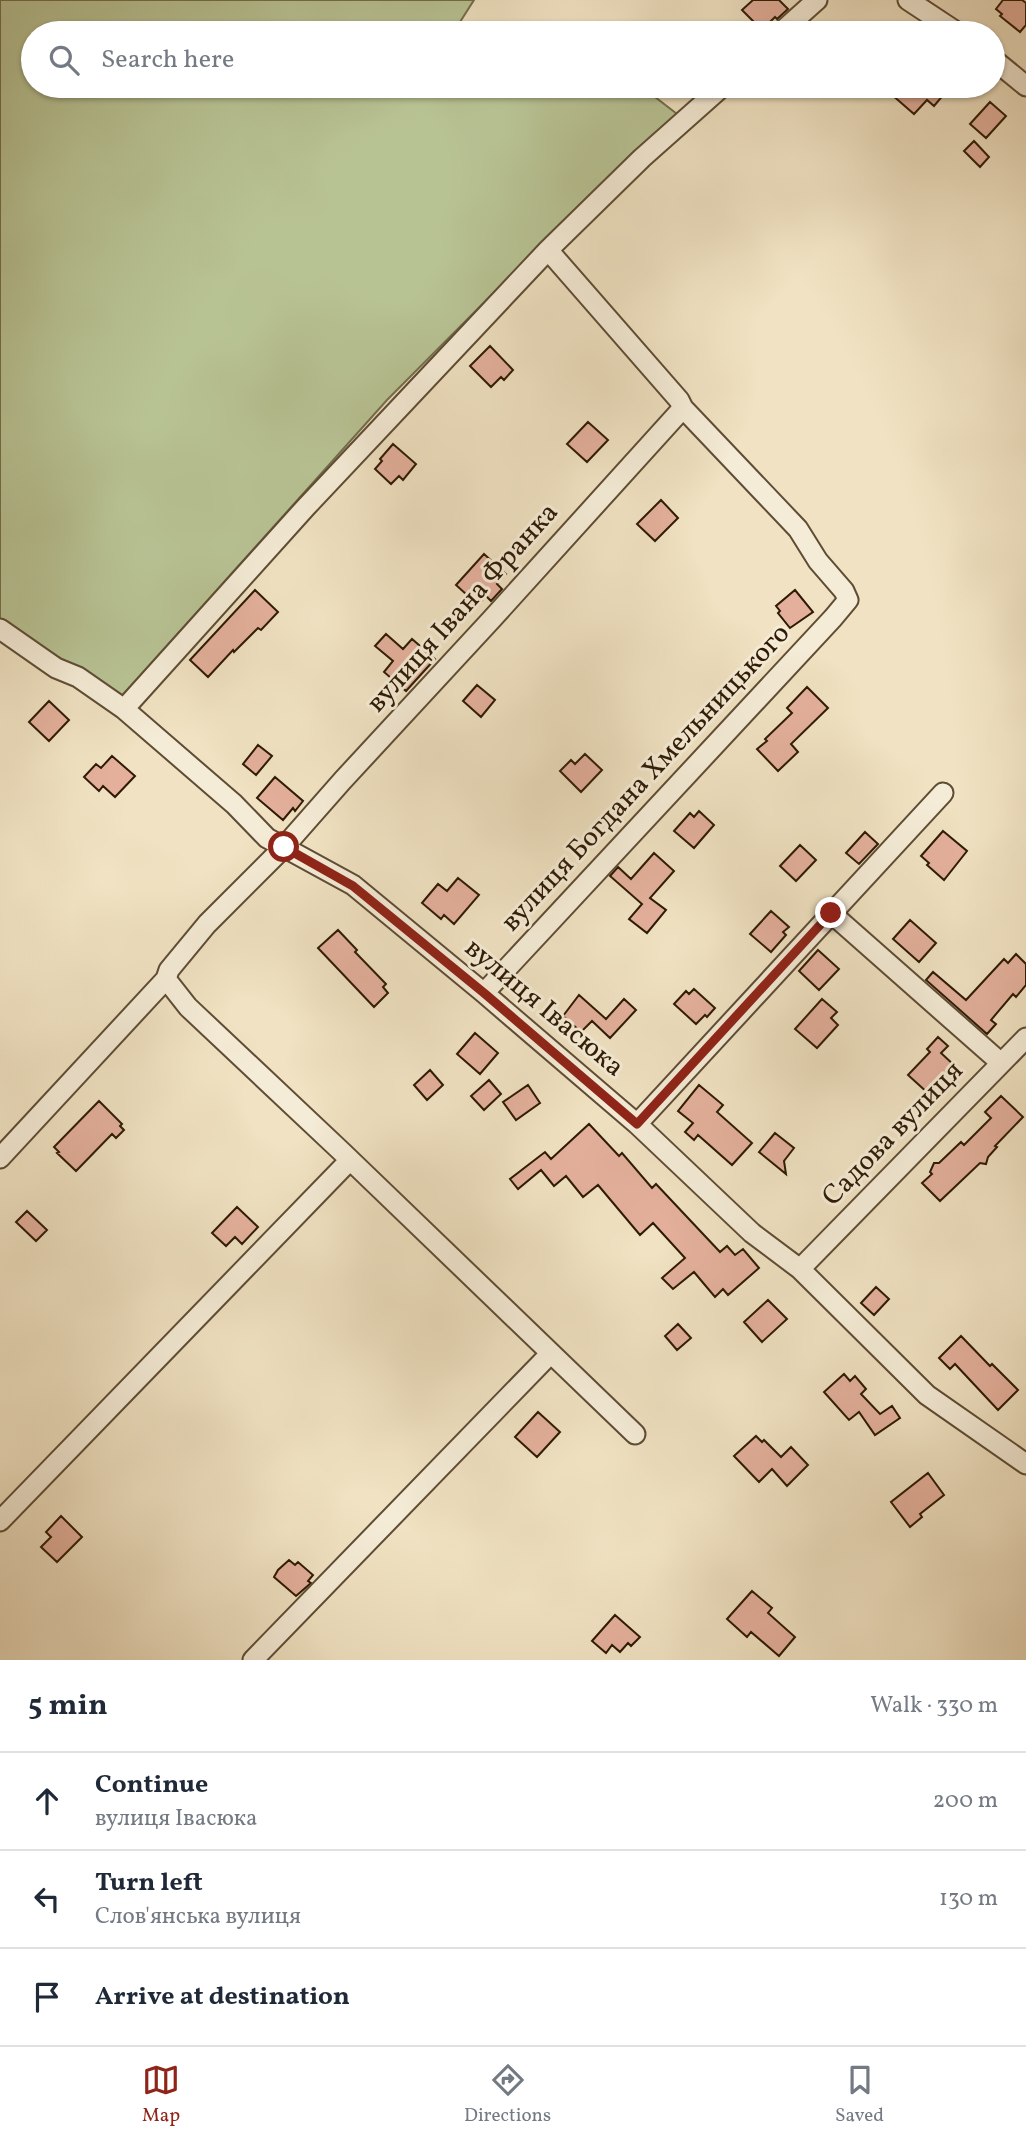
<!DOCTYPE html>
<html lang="en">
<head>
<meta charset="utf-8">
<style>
  body { margin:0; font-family:Vollkorn,serif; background:#f2f2f3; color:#1f2937 }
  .stop { position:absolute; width:21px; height:21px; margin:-16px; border:5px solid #8f2418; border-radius:50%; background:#fff }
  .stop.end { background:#8f2418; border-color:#fff; box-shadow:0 2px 7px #0008 }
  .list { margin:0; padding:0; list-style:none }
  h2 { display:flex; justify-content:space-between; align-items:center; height:91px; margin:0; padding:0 28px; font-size:30px }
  h2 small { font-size:23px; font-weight:400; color:#747a83 }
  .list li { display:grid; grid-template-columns:46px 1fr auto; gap:21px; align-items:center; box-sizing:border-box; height:98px; padding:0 28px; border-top:2px solid #e0e1e3 }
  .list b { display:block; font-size:26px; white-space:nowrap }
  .list p { margin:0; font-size:23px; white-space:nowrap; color:#747a83 }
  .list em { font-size:23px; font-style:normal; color:#747a83 }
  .icon { flex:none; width:38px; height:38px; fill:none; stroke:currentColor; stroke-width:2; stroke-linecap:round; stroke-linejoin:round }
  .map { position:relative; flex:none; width:1026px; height:1660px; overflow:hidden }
  .search { position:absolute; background:#fff; box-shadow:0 2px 5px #0004; left:21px; right:21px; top:21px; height:77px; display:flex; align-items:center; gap:18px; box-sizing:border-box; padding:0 24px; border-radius:38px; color:#747a83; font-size:26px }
  .sheet { height:385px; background:#fff }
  nav { display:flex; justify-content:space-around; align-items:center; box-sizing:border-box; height:98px; border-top:2px solid #e0e1e3; background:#fff; font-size:19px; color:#747a83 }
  nav a { display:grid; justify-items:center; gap:4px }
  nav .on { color:#8f2418 }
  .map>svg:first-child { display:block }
  .green { fill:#b8c394; stroke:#736e4c; stroke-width:2 }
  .building { fill:#e4b09c; stroke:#2e1a05; stroke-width:2 }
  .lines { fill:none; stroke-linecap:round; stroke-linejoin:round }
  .minor-casing { stroke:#5e4c34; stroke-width:23 }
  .minor { stroke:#f5ecd7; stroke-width:19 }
  .route { stroke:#8f2418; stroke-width:9 }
  .labels { text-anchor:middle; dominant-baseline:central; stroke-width:6; stroke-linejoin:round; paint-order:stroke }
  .street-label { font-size:28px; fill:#2e1a05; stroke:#f5ecd7 }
</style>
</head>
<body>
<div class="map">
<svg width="1026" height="1660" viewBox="0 0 1026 1660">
  <rect width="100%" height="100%" fill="#f0e2c2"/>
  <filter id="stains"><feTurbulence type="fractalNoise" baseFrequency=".00286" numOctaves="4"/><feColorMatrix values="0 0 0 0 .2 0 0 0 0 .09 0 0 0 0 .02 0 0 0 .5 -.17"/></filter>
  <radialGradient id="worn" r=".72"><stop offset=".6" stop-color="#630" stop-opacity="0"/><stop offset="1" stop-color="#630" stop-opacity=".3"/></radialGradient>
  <path class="green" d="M0 0H474L453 33H33V86L642 87 681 117 580 206 387 400 122 696 0 621Z"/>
  <path class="building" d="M753 0H779L788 9 777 19 775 17 762 30 742 10Z
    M1003 0H1022L1026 3V25L1020 32 1000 16 1002 14 996 9Z
    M899 86H936L945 93 934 106 927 100 914 114 891 94Z
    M990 102 1006 116 986 138 970 124Z
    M974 141 989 157 980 167 964 151Z
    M490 346 513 370 504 380 501 377 491 387 470 366Z
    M588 422 608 440 587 462 567 444Z
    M393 444 416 464 403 480 399 476 391 484 375 469 382 461 380 459Z
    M661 500 678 518 655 541 637 524Z
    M484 554 506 574 497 584 502 589 491 601 486 596 478 605 456 585Z
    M255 590 278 612 261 630 258 628 234 652 233 650 208 677 190 660Z
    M795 590 813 612 790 628 778 613 780 611 776 606Z
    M386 634 403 649 412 639 435 659 406 691 384 672 393 661 375 646Z
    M477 685 495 700 481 717 463 701Z
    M807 687 828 708 791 744 798 752 778 771 757 749 767 741 765 739 792 713 787 708Z
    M49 701 69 720 49 741 29 722Z
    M258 745 272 756 256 775 243 764Z
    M585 754 602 770 581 792 560 771 571 760 575 764Z
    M112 756 135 776 115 797 103 786 99 791 84 777 96 764 101 768Z
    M275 777 303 801 295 811 293 808 283 820 257 798Z
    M699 811 714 825 694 848 674 831 690 813 694 817Z
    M943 831 967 851 944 880 927 865 929 863 921 856Z
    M865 832 878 844 859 864 846 853Z
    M800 845 816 860 796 881 780 866Z
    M654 853 674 871 650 898 666 910 647 933 629 919 642 904 610 876 618 867 631 879Z
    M458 878 479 895 454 924 444 915 441 919 422 903 438 884 447 891Z
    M771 911 789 927 783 932 786 935 771 952 750 934Z
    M910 920 936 943 919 962 893 939Z
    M338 930 357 950 355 952 386 984 383 987 388 993 374 1007 318 948Z
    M818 950 839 969 819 990 799 971Z
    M1016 954 1026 964V985L1016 997 1013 994 991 1020 996 1024 987 1034 926 980 933 972 966 1000 1004 959 1008 963Z
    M694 989 715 1008 707 1017 705 1015 696 1024 674 1004 686 991 689 994Z
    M579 995 606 1019 624 999 636 1010 610 1038 592 1021 581 1032 563 1016Z
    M822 999 837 1012 831 1018 838 1025 817 1048 795 1029Z
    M475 1033 498 1053 480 1074 457 1054Z
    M938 1037 948 1046 941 1053 955 1066 929 1094 908 1075 930 1052 927 1049Z
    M430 1070 443 1085 427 1100 414 1085Z
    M489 1080 501 1094 484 1110 471 1096Z
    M528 1085 540 1103 516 1120 503 1102Z
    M699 1085 723 1105 717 1112 752 1143 732 1165 698 1135 694 1140 685 1132 693 1123 678 1111Z
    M1001 1096 1023 1117 995 1146 997 1147 988 1157 986 1164 980 1163 940 1201 922 1183 932 1174 930 1172 934 1163H939L961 1142 964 1145 991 1118 985 1112Z
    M99 1101 122 1124 120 1126 124 1130 116 1138 112 1134 76 1171 57 1153 59 1152 54 1147Z
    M589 1124 619 1156 622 1153 652 1188 656 1184 720 1252 727 1246 735 1255 743 1249 759 1268 728 1295 723 1289 715 1297 694 1272 673 1289 662 1278 685 1258 653 1223 640 1235 598 1185 583 1197 566 1176 554 1186 541 1170 518 1189 510 1179 545 1152 551 1159Z
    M775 1133 794 1148 784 1161 786 1174 759 1152Z
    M237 1207 258 1227 242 1244 235 1237 226 1246 212 1233Z
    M27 1211 47 1230 36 1241 16 1222Z
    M876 1287 889 1299 874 1315 861 1303Z
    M768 1300 787 1319 762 1342 744 1322Z
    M678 1324 691 1338 677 1350 665 1336Z
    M961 1336 990 1366 992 1364 1018 1390 998 1410 955 1364 950 1369 939 1358Z
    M844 1374 850 1381 855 1376 866 1389 861 1394 880 1414 892 1406 900 1418 875 1435 859 1412 849 1420 824 1392Z
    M538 1412 560 1432 537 1457 515 1437Z
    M756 1436 762 1442 764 1440 781 1457 791 1447 808 1465 787 1486 772 1469 759 1482 734 1456Z
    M928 1473 944 1495 920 1514 922 1517 910 1527 891 1502Z
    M61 1516 82 1537 57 1562 41 1547 51 1537 46 1532Z
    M289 1560 295 1565 298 1562 313 1575 308 1581 311 1583 296 1596 274 1577 278 1570Z
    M752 1591 772 1608 768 1613 795 1637 779 1656 751 1632 747 1637 727 1619Z
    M615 1615 640 1637 631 1646 628 1643 620 1652 612 1645 606 1653 592 1641Z"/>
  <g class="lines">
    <g class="minor-casing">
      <path id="minor" d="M908 0 958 33
        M780 33 817 0
        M993 59 1026 86
        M548 250 642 158 723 86
        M0 629 56 668 78 677 124 709 234 804 267 838 353 885 484 993 637 1124 752 1233 800 1269 927 1395 1026 1464
        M124 709 306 507 548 250 679 400 683 408 798 529 818 561 844 591 848 600 833 618 484 993
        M831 913 1001 1063
        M166 979 188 1007 342 1152 635 1434
        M637 1124 943 793
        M0 1158 166 979 169 970 207 924 284 847 343 780 491 620 683 408
        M800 1269 1026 1038
        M0 1521 350 1160
        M253 1660 551 1353"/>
    </g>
    <use href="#minor" class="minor"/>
  </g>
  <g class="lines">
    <path class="route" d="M284 847 353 886 484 993 637 1124 831 913"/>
  </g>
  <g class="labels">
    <g class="street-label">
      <text transform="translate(463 608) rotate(-48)">вулиця Івана Франка</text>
      <text transform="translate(646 778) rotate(-47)">вулиця Богдана Хмельницького</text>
      <text transform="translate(544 1008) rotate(40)">вулиця Івасюка</text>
      <text transform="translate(893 1134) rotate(-46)">Садова вулиця</text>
    </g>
  </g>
  <rect width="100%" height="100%" filter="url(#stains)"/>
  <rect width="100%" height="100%" fill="url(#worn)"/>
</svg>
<div class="stop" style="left:284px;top:847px"></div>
<div class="stop end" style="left:831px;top:913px"></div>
<div class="search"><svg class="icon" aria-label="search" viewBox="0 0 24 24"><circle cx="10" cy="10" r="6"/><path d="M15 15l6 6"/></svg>Search here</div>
</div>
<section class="sheet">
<h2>5 min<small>Walk · 330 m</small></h2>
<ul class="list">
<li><svg class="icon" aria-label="ahead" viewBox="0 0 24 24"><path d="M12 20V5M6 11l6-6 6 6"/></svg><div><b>Continue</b><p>вулиця Івасюка</p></div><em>200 m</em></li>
<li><svg class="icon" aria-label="left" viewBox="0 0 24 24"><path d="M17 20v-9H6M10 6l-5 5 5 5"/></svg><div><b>Turn left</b><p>Слов'янська вулиця</p></div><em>130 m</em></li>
<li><svg class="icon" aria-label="arrive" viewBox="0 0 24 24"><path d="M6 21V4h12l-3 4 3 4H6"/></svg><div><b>Arrive at destination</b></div></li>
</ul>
</section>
<nav>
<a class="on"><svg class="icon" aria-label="map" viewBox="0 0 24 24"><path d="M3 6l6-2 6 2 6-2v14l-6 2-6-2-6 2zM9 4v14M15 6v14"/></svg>Map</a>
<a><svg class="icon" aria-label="directions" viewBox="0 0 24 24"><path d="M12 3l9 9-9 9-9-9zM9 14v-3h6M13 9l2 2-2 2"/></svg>Directions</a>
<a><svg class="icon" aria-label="saved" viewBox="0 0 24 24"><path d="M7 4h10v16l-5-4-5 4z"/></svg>Saved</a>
</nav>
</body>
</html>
